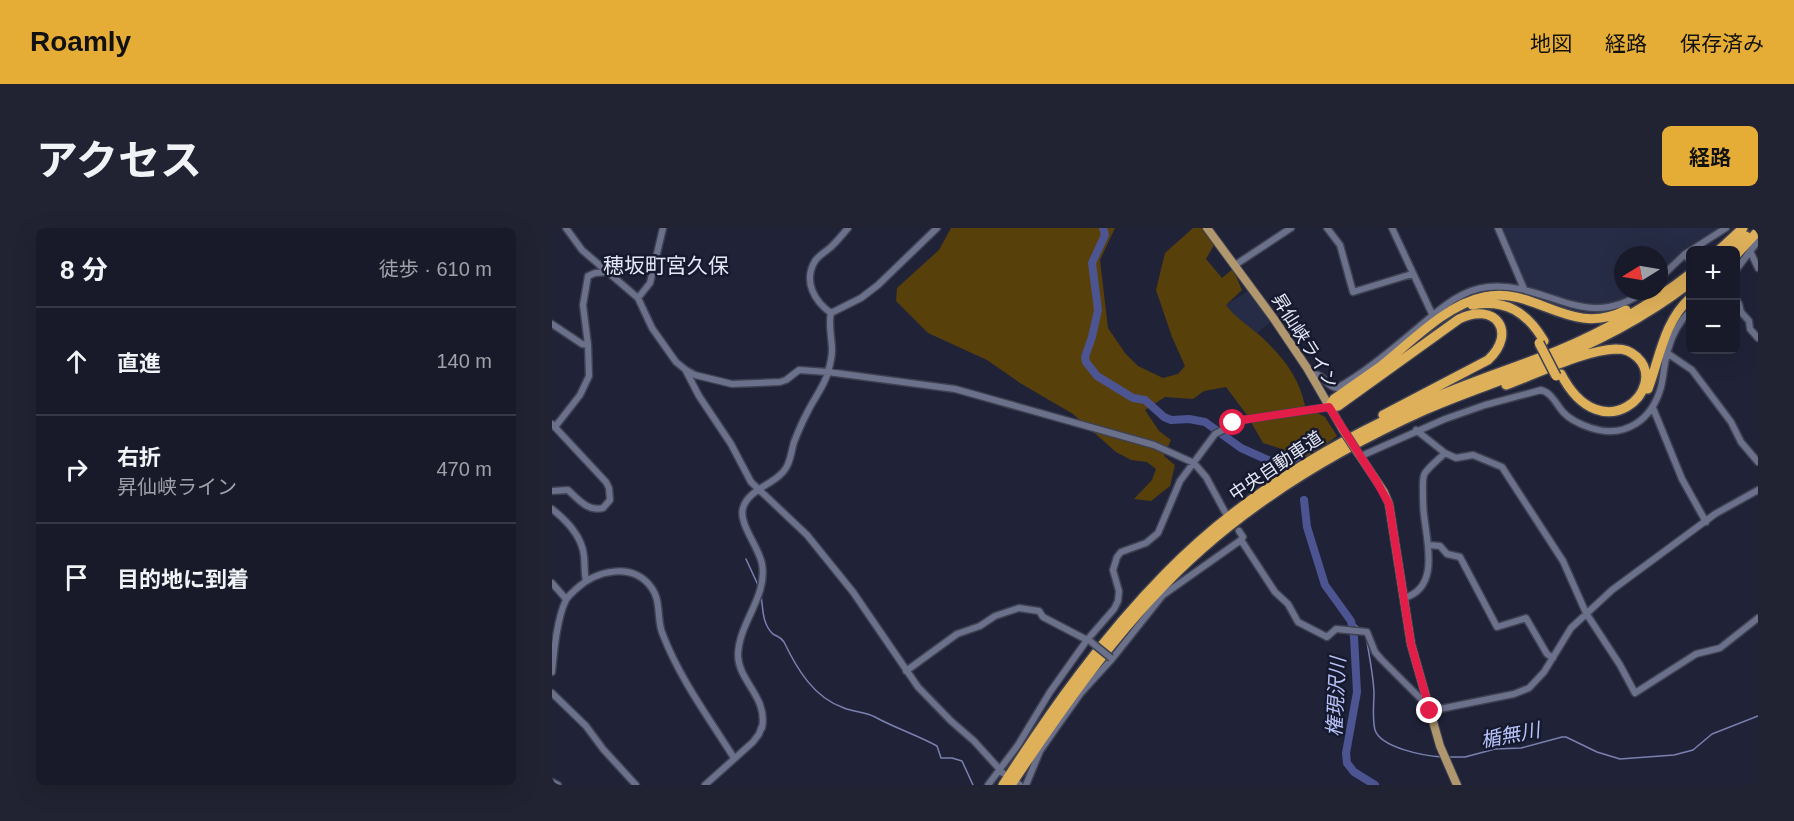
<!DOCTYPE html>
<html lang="ja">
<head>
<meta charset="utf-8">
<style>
  body { margin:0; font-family:Helvetica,"Noto Sans JP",sans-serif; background:#212332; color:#f1f3f6 }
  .controls { position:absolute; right:18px; top:18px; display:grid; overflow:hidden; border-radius:9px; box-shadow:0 6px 24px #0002 }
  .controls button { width:54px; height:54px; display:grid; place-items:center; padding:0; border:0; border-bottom:2px solid #363847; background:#181a2a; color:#f1f3f6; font:30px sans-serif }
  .compass { position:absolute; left:1062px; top:18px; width:54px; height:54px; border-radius:50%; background:#181a2a; box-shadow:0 6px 24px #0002; rotate:259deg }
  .stop { position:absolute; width:18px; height:18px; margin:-14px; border:4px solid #e11d48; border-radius:50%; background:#fff }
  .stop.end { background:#e11d48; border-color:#fff; box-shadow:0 2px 6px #0008 }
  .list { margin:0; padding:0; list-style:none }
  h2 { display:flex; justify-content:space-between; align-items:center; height:78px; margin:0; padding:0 24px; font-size:26px }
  h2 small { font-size:20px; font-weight:400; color:#9fa1a8 }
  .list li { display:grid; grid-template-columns:39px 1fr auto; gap:18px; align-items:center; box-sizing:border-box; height:108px; padding:0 24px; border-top:2px solid #363847 }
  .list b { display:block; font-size:22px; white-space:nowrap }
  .list p { margin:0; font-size:20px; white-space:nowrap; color:#9fa1a8 }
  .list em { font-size:20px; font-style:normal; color:#9fa1a8 }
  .icon { flex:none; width:33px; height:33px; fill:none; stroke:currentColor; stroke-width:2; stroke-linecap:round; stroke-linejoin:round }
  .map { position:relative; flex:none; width:1206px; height:557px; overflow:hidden; border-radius:9px }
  header { display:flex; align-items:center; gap:36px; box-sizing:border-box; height:84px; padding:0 30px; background:#e5ad35; color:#111 }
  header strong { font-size:28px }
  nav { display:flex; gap:33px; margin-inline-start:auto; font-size:21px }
  .intro { display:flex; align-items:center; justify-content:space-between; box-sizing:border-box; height:144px; padding:0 36px }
  h1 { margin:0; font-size:42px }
  .button { padding:15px 27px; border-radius:9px; background:#e5ad35; color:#111; font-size:21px; font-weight:700 }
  main { display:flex; gap:36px; padding:0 36px }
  aside { flex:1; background:#181a2a; border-radius:9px; box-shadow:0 6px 24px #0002 }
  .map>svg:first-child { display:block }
  .built { fill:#272c46 }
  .green { fill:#58400a }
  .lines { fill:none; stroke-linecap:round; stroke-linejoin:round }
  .stream { stroke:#7a80af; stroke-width:1.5 }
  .river { stroke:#4c5491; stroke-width:8 }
  .minor-casing { stroke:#3e4152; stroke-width:9 }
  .major-casing { stroke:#3e4152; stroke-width:10 }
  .highway-casing { stroke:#3e4152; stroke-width:12 }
  .minor { stroke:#6c718b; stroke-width:6 }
  .major { stroke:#b0976e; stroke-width:8 }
  .highway { stroke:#deb05a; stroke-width:9 }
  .minor-bridge-casing { stroke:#3e4152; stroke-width:9; stroke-linecap:butt }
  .major-bridge-casing { stroke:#3e4152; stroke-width:10; stroke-linecap:butt }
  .highway-bridge-casing { stroke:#3e4152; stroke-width:12; stroke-linecap:butt }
  .minor-bridge { stroke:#6c718b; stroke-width:6 }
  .major-bridge { stroke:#b0976e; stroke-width:8 }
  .highway-bridge { stroke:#deb05a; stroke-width:9 }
  .route { stroke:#e11d48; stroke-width:8 }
  .labels { text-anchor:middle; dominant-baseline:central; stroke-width:5; stroke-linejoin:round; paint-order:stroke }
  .street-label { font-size:18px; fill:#e4e7f5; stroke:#161a2e }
  .water-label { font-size:20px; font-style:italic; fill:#b8c3f9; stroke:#161a2e }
  .quarter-label { font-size:21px; fill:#e4e7f5; stroke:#161a2e }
</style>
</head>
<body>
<header>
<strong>Roamly</strong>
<nav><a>地図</a><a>経路</a><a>保存済み</a></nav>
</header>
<div class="intro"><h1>アクセス</h1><a class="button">経路</a></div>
<main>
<aside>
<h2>8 分<small>徒歩 · 610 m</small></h2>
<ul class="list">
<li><svg class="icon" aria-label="ahead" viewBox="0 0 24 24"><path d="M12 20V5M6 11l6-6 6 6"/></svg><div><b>直進</b></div><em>140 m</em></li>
<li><svg class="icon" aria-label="right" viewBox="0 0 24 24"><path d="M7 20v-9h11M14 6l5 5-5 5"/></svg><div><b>右折</b><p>昇仙峡ライン</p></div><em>470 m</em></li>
<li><svg class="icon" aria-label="arrive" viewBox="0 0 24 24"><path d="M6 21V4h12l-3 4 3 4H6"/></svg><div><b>目的地に到着</b></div></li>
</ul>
</aside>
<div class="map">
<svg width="1206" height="557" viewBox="0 0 1206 557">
  <rect width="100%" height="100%" fill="#202338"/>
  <path class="built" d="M949 0H1168L1136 18 1107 46V27H1071V63H1086L1073 71 1052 78 1015 73 975 58Z
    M701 60 722 91 705 105 682 88 674 77Z"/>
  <path class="green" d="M399 0H563L548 32 556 100 573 125 586 138 611 150 626 146 633 138 620 109 604 62 613 25 641 0H650L662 17 654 31 670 50 681 41 690 62 674 77C683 89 694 96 705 105 729 126 747 148 753 178L773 189 785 208 748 236 730 221 711 215 695 187 674 159 652 163 641 171 613 169 593 182 607 203 619 212 612 228 623 237 618 258 599 273 582 271 600 252 604 241 595 234 579 232 564 224 521 186 468 155 435 132 376 105 344 73 345 60 387 22Z"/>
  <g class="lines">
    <path class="stream" d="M194 331 206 357
      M209 367C211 380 210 396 221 406 226 409 229 409 232 414 245 441 262 470 292 480 302 484 314 484 323 489 343 500 365 507 385 518L389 530H400L410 533 421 557
      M799 393 807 400
      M814 408C817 427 821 445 822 464 822 476 820 490 823 502 829 520 873 528 890 529
      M895 529H913L943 521 969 520 1010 509H1014L1045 524 1068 531 1122 527 1141 522 1160 506 1206 488"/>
    <path class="river" d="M551 0 553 7 540 35 546 82 540 109 533 129 534 134 545 148 581 170 593 172 612 189 619 192 637 191 653 194 689 220 718 233 737 229 744 231
      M752 272 755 299 773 357 799 393 802 409 805 464 794 525 795 535 802 544 823 557"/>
    <g class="minor-casing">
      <path id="minor" d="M14 0 30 22 86 70 100 100 124 134 134 142 143 147 180 156 228 154 234 152 247 142 276 144 403 161 602 217 642 235 654 249 673 284
        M775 0 788 17 801 64 860 46
        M840 0 881 88
        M946 0 972 61
        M1198 23 1206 40
        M1133 26 1174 0
        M683 37 739 0
        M1184 42 1206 13
        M1107 51 1133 26 1138 33
        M86 70 98 55 111 0
        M1184 71 1187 76 1189 84 1197 93 1198 101 1206 110
        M279 85 309 70 326 57 385 0
        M279 85C262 73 251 53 263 33 267 27 275 23 280 18 286 12 291 6 296 0
        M0 96 30 116 36 117
        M1115 125 1140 142 1179 194 1189 214 1206 234
        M134 143 147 168 179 216 199 254 255 307 301 364 366 459 399 493 422 513 451 545
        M760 148 763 146C773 148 775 159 785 160 812 145 838 123 862 103 884 85 906 62 936 59 996 53 1033 106 1093 63
        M1101 180 1130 251 1154 294
        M3 199 28 167 37 148 36 117 31 77 36 48 43 45 56 44
        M864 202 893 225 904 230 921 227 950 239 1011 333 1034 385 1068 437 1083 465 1144 426 1168 420 1206 390
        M809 228 893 191 933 177 989 162C1000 165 1004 176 1011 184 1018 192 1030 197 1039 200 1073 211 1100 192 1109 159 1112 147 1112 134 1116 122 1120 107 1127 94 1138 83
        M0 263 16 262C26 271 36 284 51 280L58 272 57 260 54 254 0 196
        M0 281C15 293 30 308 32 328 33 337 32 344 34 353
        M687 303 691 309 689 312 723 364 736 376 746 394 775 409 784 401 815 404 823 424 829 431 870 472 874 473
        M877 317 888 318 895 326 908 329 945 399 974 390 995 426 1001 430
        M0 355 14 371
        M852 370C888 360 875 315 872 287 871 280 871 272 871 264 871 258 870 250 873 245 878 238 887 231 893 225
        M354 443 405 406 428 398 443 388 467 380 487 383 491 389 537 413
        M0 444C2 423 5 390 14 372 16 368 20 365 23 362 44 342 80 334 99 359 110 373 104 392 111 407 128 451 157 490 182 530
        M0 465 34 498 51 521 84 557
        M878 483 962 466 977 460 992 444 1019 400 1060 362 1163 286 1206 262
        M210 500C216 469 187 454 186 428 186 395 216 369 210 336 207 319 186 295 191 280 197 259 228 256 236 236 239 229 240 221 242 214 246 204 250 194 255 185 261 172 273 157 276 144 278 137 280 129 280 122 280 110 276 97 279 85
        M0 554 6 557
        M467 556 468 557
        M153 557 201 514 207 506 210 498
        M436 557 466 517 498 464 535 412 562 381 566 373 567 363 561 342 565 329 569 324 594 315 606 305 628 253 663 206 690 192 777 179
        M474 557 488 523 504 500 529 465 560 431 611 367 689 312"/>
    </g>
    <g class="major-casing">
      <path id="major" d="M655 0 722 91 755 140 791 202
        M806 225 832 264 837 276 859 416 888 518 905 557"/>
    </g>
    <g class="highway-casing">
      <path id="highway" d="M1167 22 1191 0
        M1178 22 1194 8
        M1184 27 1206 3
        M920 77C954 71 975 84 992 113
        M829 138C858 115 895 76 932 69 983 57 1018 111 1074 82
        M954 157C985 146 1032 122 1064 121 1073 121 1078 123 1085 129 1118 160 1050 225 1009 146
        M1096 161C1108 129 1112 94 1138 70
        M777 179 786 178 907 91C943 73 966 104 936 132L831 187
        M777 179 782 171 832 136
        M451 557C499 482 551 409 614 345 685 272 777 216 870 175 914 155 960 141 1005 123 1053 103 1098 77 1138 46
        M459 557C515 473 574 388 650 321 716 263 793 218 873 182 909 166 947 154 983 139 1038 118 1091 91 1138 55"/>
    </g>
    <use href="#minor" class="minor"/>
    <use href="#major" class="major"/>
    <use href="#highway" class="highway"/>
    <g class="minor-bridge-casing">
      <path id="minor-bridge" d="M538 413 559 430"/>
    </g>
    <g class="major-bridge-casing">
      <path id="major-bridge" d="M791 202 806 225"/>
    </g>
    <g class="highway-bridge-casing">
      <path id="highway-bridge" d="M987 115 1004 148"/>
    </g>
    <use href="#minor-bridge" class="minor-bridge"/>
    <use href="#major-bridge" class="major-bridge"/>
    <use href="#highway-bridge" class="highway-bridge"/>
  </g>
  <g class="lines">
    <path class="route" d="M681 195 690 192 777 179 825 254 837 276 859 416 878 483"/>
  </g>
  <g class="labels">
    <g class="street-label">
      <text transform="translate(753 113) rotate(58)">昇仙峡ライン</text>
      <text transform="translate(724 238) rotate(-34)">中央自動車道</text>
    </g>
    <g class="water-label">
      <text transform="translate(784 469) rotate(-87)">権現沢川</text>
      <text transform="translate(958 507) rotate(-11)">楯無川</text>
    </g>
    <g class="quarter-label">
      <text x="114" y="37">穂坂町宮久保</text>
    </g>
  </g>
</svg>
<div class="controls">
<button>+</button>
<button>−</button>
</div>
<svg class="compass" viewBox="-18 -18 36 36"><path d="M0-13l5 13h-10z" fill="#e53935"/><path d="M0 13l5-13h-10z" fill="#9fa1a8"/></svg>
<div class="stop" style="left:681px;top:195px"></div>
<div class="stop end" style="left:878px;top:483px"></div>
</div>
</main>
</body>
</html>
